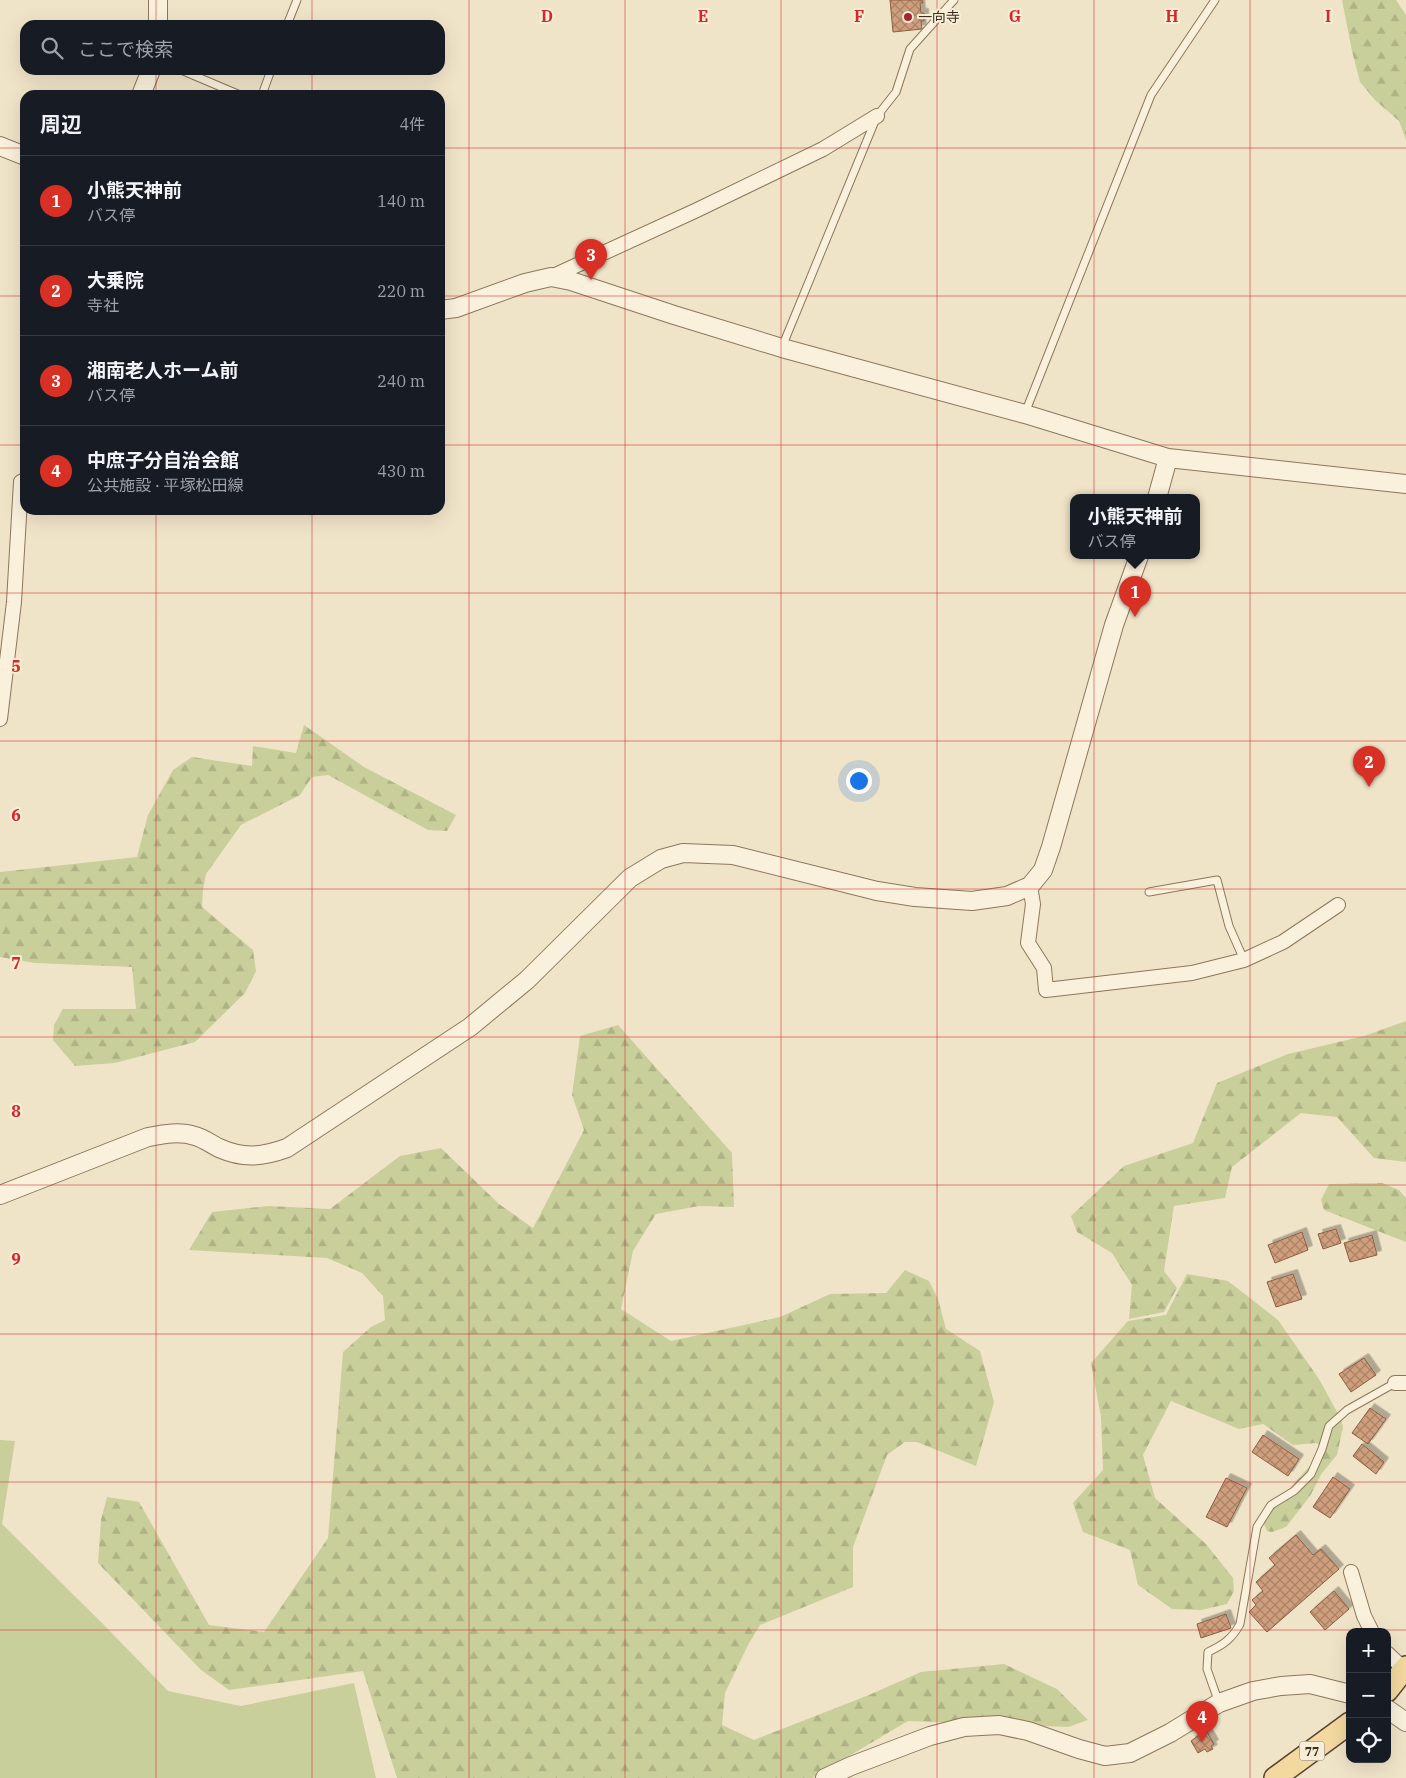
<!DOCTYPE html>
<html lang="ja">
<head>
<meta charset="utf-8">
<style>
  body { margin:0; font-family:"IBM Plex Serif","Noto Sans JP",serif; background:#242831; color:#f1f3f6 }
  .controls { position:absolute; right:15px; bottom:15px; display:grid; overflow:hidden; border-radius:10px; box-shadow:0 5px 20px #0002 }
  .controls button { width:45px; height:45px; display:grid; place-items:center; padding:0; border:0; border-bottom:1px solid #363941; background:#171b24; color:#f1f3f6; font:25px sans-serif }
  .you { position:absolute; left:858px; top:780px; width:18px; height:18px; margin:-12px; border:4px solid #fff; border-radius:50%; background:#1a73e8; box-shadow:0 0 0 8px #1a73e833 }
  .badge { display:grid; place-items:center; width:32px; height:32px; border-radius:50%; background:#d93025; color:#fff; font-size:16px; font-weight:700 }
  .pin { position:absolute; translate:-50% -41px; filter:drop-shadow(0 1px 2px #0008) }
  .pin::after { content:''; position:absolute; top:26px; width:18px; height:15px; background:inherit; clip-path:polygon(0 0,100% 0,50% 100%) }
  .popup { position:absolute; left:1070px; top:494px; width:130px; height:65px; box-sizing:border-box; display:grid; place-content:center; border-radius:10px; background:#171b24; filter:drop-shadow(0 1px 4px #0005); font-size:16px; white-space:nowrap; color:#9ea1a6 }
  .popup b { font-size:19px; color:#f1f3f6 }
  .popup::after { content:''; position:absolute; left:50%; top:100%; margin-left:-10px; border:10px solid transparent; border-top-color:#171b24 }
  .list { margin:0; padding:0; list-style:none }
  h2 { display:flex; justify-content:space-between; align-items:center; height:65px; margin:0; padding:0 20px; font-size:21px }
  h2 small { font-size:16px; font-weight:400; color:#9ea1a6 }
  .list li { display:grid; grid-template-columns:32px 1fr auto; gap:15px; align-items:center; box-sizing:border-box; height:90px; padding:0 20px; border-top:1px solid #363941 }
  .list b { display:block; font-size:19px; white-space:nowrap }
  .list p { margin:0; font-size:16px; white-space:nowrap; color:#9ea1a6 }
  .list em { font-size:16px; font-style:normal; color:#9ea1a6 }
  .icon { flex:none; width:28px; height:28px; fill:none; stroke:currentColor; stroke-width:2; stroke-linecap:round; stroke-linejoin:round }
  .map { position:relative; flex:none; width:1406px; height:1778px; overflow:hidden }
  .search { position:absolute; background:#171b24; box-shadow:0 5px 20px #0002; left:20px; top:20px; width:425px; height:55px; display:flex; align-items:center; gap:12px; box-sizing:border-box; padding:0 18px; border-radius:15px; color:#9ea1a6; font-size:19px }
  .panel { position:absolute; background:#171b24; box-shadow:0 5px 20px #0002; left:20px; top:90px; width:425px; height:425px; border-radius:15px }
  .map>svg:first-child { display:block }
  .grass { fill:#c9cf9b }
  .forest { fill:url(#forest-firs) }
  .building { fill:url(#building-cross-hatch); stroke:#8d5f41; filter:url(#shadow) }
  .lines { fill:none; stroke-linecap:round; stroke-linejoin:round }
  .service-casing { stroke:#8d765c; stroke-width:9 }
  .minor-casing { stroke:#8d765c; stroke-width:16 }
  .tertiary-casing { stroke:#8d765c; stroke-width:20 }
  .primary-casing { stroke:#5b4430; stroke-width:24 }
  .service { stroke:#faf1dc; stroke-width:7 }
  .minor { stroke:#faf1dc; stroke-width:14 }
  .tertiary { stroke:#faf1dc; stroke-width:18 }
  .primary { stroke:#f3d9a0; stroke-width:21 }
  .grid { fill:none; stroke:#d62828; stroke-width:1; stroke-opacity:0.55 }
  .poi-dot { fill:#9e2a2b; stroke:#f7eed8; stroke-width:2 }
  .labels { text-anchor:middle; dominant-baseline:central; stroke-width:4; stroke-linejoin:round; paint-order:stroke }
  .shield { fill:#f7eed8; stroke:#756857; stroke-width:1 }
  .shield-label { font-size:12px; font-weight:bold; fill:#3d2e20 }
  .poi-label { font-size:14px; fill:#3d2e20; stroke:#f7eed8; text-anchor:start }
  .grid-label { font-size:16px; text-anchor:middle; font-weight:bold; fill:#d62828; stroke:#f7eed8; stroke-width:4; stroke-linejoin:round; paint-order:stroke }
</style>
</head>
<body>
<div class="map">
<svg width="1406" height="1778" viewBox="0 0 1406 1778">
  <defs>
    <pattern id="forest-firs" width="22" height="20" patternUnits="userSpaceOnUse" patternTransform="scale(1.25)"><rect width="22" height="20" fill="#c9cf9b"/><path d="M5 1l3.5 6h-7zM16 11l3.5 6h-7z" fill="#aeb285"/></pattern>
    <pattern id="building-cross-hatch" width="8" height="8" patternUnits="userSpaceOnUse" patternTransform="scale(1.25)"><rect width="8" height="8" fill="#cf9f7d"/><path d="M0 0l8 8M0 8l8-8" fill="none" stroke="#a98266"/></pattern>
    <filter id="shadow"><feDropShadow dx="4.5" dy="-4.5" stdDeviation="0" flood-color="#0004"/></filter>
  </defs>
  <rect width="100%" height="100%" fill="#f0e4c8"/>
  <path class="grass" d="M0 1440 15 1441 2 1524 103 1624 168 1691 241 1706 354 1683 376 1778H0Z"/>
  <path class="forest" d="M1342 0H1396L1406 15V140L1399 121 1375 100 1360 82 1352 51Z
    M304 725 364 767 456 815 447 831 428 830 328 775 312 777 300 795 241 825 206 874 203 890 202 907 253 950 256 971 245 993 195 1042 115 1063 75 1066 53 1040 54 1025 63 1009H136L132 967 35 963 0 957V872L137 857 148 815 173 770 192 757 252 766 253 746 296 753Z
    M1406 1021V1162L1374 1158 1337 1117 1301 1113 1232 1167 1225 1198 1174 1206 1164 1271 1177 1288 1164 1312 1129 1319 1132 1285 1112 1253 1077 1232 1071 1216 1124 1166 1193 1143 1217 1083 1288 1054 1364 1036Z
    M618 1025 732 1153 734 1207 699 1206 656 1214 633 1251 621 1309 671 1341 780 1317 830 1294 886 1293 905 1270 929 1281 938 1299 946 1329 980 1351 994 1402 976 1466 917 1442H905L887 1455 853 1547V1587L760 1625 748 1645 725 1693 722 1725 754 1740 869 1695 921 1672 1004 1664 1057 1689 1088 1720 1068 1727 908 1721 812 1778H397L363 1671 229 1690 201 1670 98 1563 101 1520 107 1497 139 1502 209 1625 264 1632 328 1538 343 1352 371 1327 385 1320 383 1296 362 1273 327 1258 189 1250 212 1212 269 1206 330 1209 400 1156 441 1148 499 1204 533 1228 584 1130 572 1095 580 1036Z
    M1382 1183 1399 1190 1406 1198V1242L1324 1210 1321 1200 1329 1184Z
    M1187 1274 1228 1281 1278 1320 1319 1379 1341 1419 1343 1427 1337 1455 1322 1473 1310 1496 1286 1527 1272 1532 1267 1531 1264 1524 1269 1512 1305 1471 1322 1454V1447L1316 1443 1293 1445 1263 1424 1239 1429 1171 1401 1143 1455 1155 1498 1206 1544 1233 1578 1234 1591 1227 1604 1201 1610 1172 1609 1138 1585 1130 1550 1083 1532 1073 1503 1103 1470 1101 1417 1091 1363 1128 1321 1166 1315Z"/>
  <path class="building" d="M890 0H922L923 3H920L921 13H924V21H921L922 29 893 32Z
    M1336 1229 1341 1243 1323 1249 1318 1234Z
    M1302 1232 1308 1250 1275 1263 1268 1245Z
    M1372 1235 1377 1255 1350 1262 1344 1243Z
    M1293 1274 1302 1299 1276 1307 1267 1282Z
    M1364 1358 1376 1375 1351 1392 1339 1374Z
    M1370 1408 1386 1419 1368 1444 1352 1433Z
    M1263 1435 1299 1459 1288 1476 1252 1452Z
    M1362 1444 1384 1462 1376 1474 1353 1456Z
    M1333 1477 1350 1489 1330 1518 1313 1507Z
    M1226 1478 1247 1488 1227 1527 1206 1517Z
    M1296 1535 1313 1555 1321 1549 1339 1569 1267 1632 1249 1612 1256 1605 1252 1600 1263 1591 1256 1582 1275 1565 1269 1558Z
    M1334 1591 1349 1609 1325 1630 1310 1612Z
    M1226 1614 1231 1628 1201 1638 1197 1624Z
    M1206 1730 1214 1744 1211 1746 1213 1749 1207 1752 1205 1749 1198 1753 1191 1741Z"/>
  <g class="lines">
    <g class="service-casing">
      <path id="service" d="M287 25 297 0
        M181 70 240 95
        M262 95 271 70
        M782 347 877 116 896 92 910 49 954 0
        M1025 413 1151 95 1215 0
        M1149 892 1217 880 1229 926 1244 960
        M1219 1703 1207 1669 1208 1652C1223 1645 1232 1639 1240 1624L1257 1527 1271 1505 1294 1491 1311 1474 1322 1449 1329 1426 1347 1410 1395 1383"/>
    </g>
    <g class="minor-casing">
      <path id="minor" d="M551 277 697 210 823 149 877 116
        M0 719 14 602 21 482 25 480
        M1030 886 1033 904 1028 943 1044 968 1046 990 1192 973 1244 960 1283 942 1338 905
        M1395 1383H1406
        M1351 1572 1364 1616 1372 1632
        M1387 1653 1404 1669"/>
    </g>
    <g class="tertiary-casing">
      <path id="tertiary" d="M158 0V25
        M141 95 151 70
        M0 146 25 156
        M440 310 456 308 525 283 551 277 571 281 674 315 782 348 1025 414 1168 458 1406 484
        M1157 498 1168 458
        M0 1195 148 1137C164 1134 179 1131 195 1136 203 1138 211 1144 219 1148 244 1159 262 1157 287 1148L470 1027 527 980 630 878 661 859 683 853 733 855 877 891 915 897 972 901 1007 896 1030 886 1043 870 1051 847 1114 625 1139 556
        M1387 1709 1406 1722
        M825 1778 851 1766 930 1736 964 1727 999 1725 1028 1731 1079 1749 1105 1756 1130 1753 1170 1733 1219 1703 1253 1691 1281 1686 1310 1684 1350 1694"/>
    </g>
    <g class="primary-casing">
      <path id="primary" d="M1387 1691 1406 1667
        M1275 1778 1350 1723"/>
    </g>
    <use href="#service" class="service"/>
    <use href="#minor" class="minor"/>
    <use href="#tertiary" class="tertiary"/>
    <use href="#primary" class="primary"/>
  </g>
  <path class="grid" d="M156 0V25M312 0V25M469 0V1778M625 0V1778M781 0V1778M937 0V1778M1094 0V1778M1250 0V1778M156 70V95M312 70V95M0 148H25M440 148H1406M0 296H25M440 296H1406M0 445H25M440 445H1406M156 510V1778M312 510V1778M0 593H1406M0 741H1406M0 889H1406M0 1037H1406M0 1185H1406M0 1334H1406M0 1482H1406M0 1630H1406"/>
  <circle class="poi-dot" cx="908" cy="17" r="5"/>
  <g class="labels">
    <rect class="shield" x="1299.5" y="1741.5" width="25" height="19" rx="4"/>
    <g class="shield-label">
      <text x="1312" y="1751">77</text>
    </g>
    <g class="poi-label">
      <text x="918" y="17">一向寺</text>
    </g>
  </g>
  <g class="grid-label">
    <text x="547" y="22">D</text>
    <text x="703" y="22">E</text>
    <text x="859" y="22">F</text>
    <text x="1015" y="22">G</text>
    <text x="1172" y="22">H</text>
    <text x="1328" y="22">I</text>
    <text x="16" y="672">5</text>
    <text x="16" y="821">6</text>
    <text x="16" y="969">7</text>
    <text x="16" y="1117">8</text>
    <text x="16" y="1265">9</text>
  </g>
</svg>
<div class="controls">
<button>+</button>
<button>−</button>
<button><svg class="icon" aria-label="locate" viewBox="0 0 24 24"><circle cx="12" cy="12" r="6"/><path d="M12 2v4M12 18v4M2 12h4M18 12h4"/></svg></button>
</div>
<div class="you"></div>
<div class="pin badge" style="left:1135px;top:617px">1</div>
<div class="popup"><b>小熊天神前</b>バス停</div>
<div class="pin badge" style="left:1369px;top:787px">2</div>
<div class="pin badge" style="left:591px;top:280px">3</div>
<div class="pin badge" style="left:1202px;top:1742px">4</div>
<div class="search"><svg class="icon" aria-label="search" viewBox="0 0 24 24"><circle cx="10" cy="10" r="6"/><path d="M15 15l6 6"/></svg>ここで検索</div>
<section class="panel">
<h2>周辺<small>4件</small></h2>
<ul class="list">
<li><span class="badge">1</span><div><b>小熊天神前</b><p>バス停</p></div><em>140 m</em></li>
<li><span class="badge">2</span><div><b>大乗院</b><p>寺社</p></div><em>220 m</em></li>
<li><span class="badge">3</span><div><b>湘南老人ホーム前</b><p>バス停</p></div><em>240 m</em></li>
<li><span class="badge">4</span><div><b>中庶子分自治会館</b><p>公共施設 · 平塚松田線</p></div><em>430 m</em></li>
</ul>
</section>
</div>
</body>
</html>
